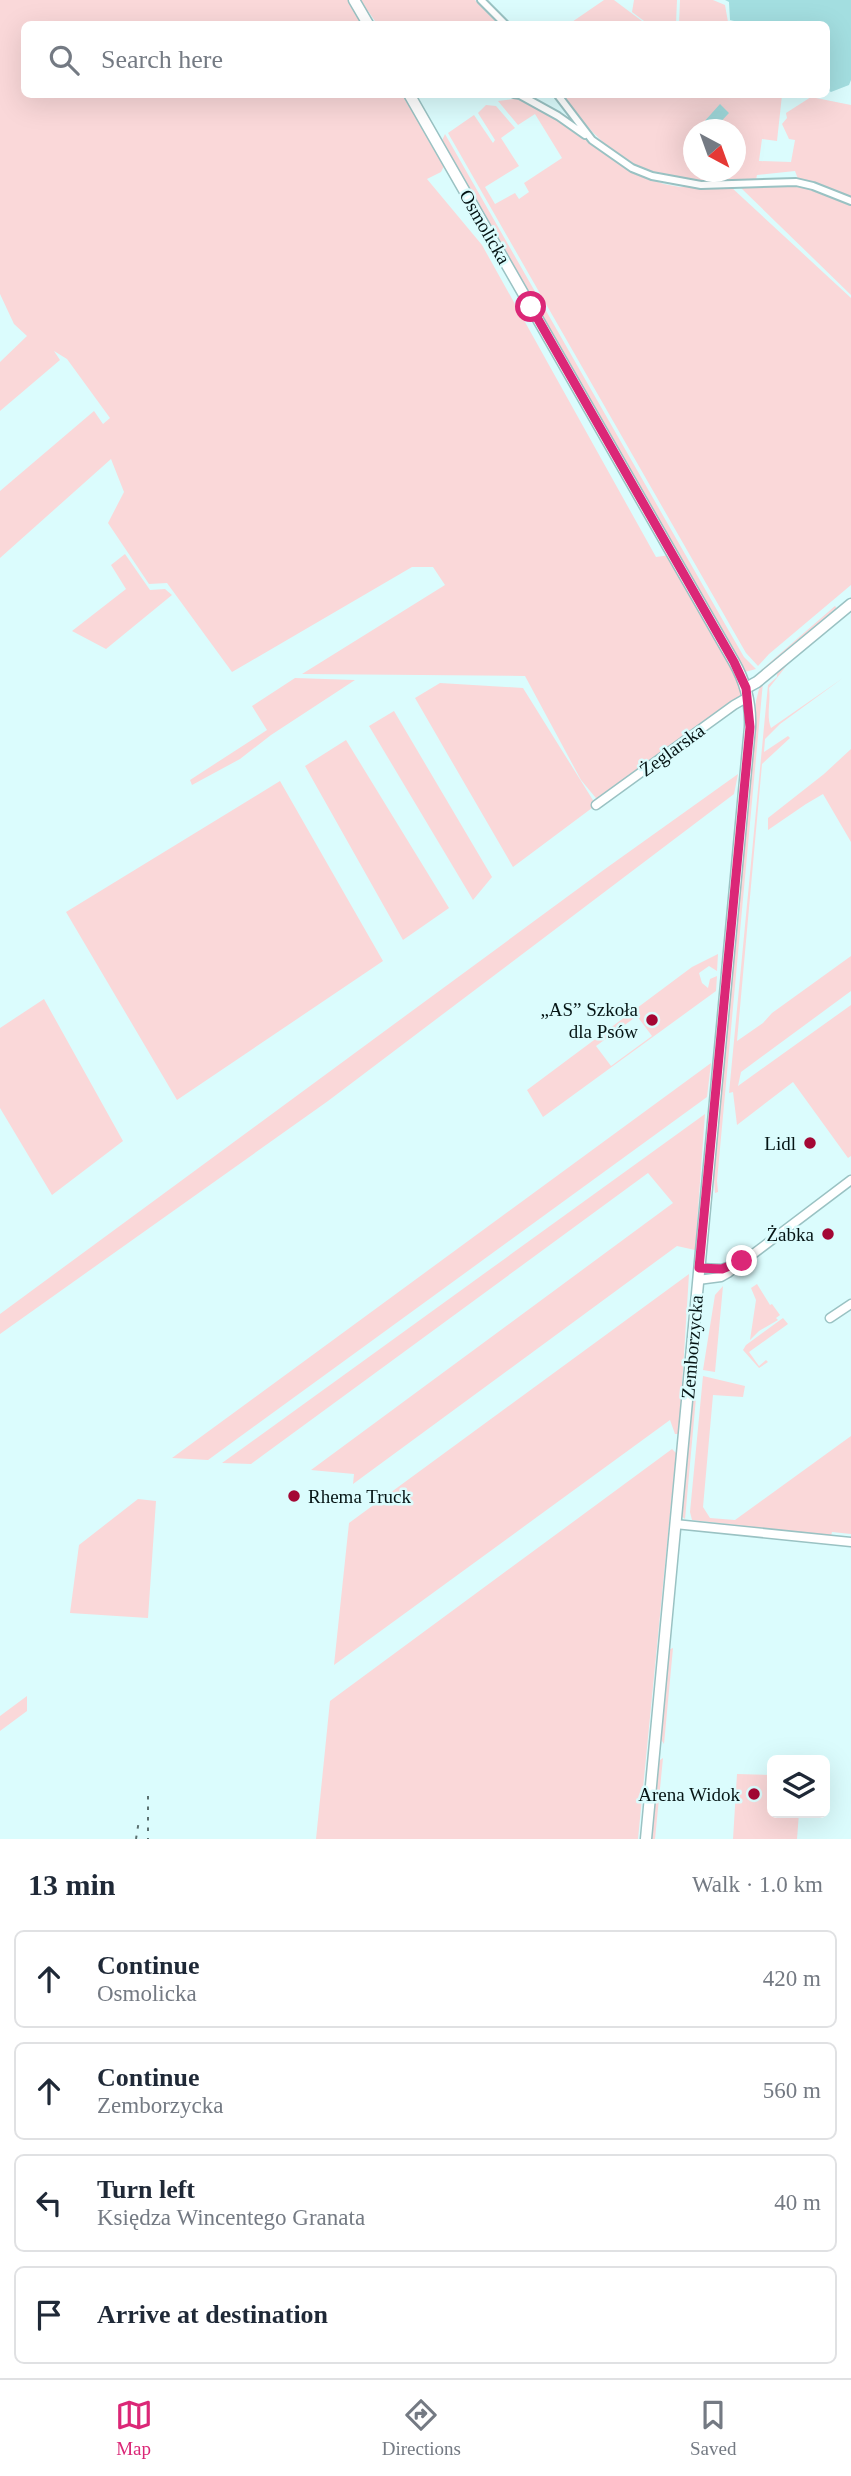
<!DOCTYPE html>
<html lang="en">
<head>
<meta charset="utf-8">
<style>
  body { margin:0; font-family:"Times New Roman",serif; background:#f6f6f7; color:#1f2937 }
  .controls { position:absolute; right:21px; bottom:21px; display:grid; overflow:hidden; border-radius:10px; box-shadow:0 7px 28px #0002 }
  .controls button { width:63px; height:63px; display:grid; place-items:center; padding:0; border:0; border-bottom:2px solid #e0e1e3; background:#fff; color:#1f2937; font:35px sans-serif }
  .compass { position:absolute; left:683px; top:119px; width:63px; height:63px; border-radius:50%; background:#fff; box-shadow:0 7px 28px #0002; rotate:139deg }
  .stop { position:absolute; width:21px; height:21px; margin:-16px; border:5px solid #db2777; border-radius:50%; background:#fff }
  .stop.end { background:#db2777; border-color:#fff; box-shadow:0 2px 7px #0008 }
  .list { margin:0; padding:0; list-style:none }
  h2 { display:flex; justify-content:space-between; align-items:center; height:91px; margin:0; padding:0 28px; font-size:30px }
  h2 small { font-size:23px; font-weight:400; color:#747a83 }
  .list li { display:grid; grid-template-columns:46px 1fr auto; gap:21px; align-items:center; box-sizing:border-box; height:98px; margin:0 14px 14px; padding:0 14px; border:2px solid #e0e1e3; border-radius:10px }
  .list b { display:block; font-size:26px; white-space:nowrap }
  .list p { margin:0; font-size:23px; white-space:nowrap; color:#747a83 }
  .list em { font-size:23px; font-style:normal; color:#747a83 }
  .icon { flex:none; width:38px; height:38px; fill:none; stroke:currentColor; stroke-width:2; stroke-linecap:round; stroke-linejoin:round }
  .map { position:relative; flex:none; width:851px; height:1839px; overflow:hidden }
  .search { position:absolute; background:#fff; box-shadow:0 7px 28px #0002; left:21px; right:21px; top:21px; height:77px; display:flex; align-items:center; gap:18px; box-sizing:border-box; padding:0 24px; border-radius:10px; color:#747a83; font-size:26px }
  .sheet { height:539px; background:#fff }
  nav { display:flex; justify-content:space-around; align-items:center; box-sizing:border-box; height:98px; border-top:2px solid #e0e1e3; background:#fff; font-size:19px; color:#747a83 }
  nav a { display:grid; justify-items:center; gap:4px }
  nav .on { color:#db2777 }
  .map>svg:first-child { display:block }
  .green { fill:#fad8d9; fill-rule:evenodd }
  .water { fill:#a3dee0 }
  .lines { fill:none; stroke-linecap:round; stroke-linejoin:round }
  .pedestrian-casing { stroke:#9ac2c3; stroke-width:10 }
  .minor-casing { stroke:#9ac2c3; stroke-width:11 }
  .tertiary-casing { stroke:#9ac2c3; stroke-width:13 }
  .pedestrian { stroke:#fff; stroke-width:6 }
  .minor { stroke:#fff; stroke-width:8 }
  .tertiary { stroke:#fff; stroke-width:10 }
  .rail { stroke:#5a7070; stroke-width:2; stroke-dasharray:3.5 7; stroke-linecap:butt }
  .route { stroke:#db2777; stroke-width:9 }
  .poi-dot { fill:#a40734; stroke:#dbfcfd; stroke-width:2.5 }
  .labels { text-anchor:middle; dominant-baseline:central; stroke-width:5; stroke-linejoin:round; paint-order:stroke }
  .street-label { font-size:19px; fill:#051414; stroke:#dbfcfd }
  .poi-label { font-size:19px; fill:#051414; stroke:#dbfcfd; text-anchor:end }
</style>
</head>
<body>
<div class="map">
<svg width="851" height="1839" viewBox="0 0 851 1839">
  <rect width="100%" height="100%" fill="#dbfcfd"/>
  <path class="green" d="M0 0H475L498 24H377L368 11 359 18 363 24H24V94L402 95 445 164 441 172 427 179 482 245 656 557 671 555 736 674 742 695 600 803 581 780 525 676 302 674 445 585 433 567H412L232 672 167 583 149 584 108 523 124 492 111 459 0 558V491L94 411 103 424 110 418 67 359 54 351 60 360 0 411V362L27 336 14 324 0 294Z
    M604 0H614L646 24H569Z
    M634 0H677L676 24H648L632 12Z
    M680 0H713L725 5 728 22 740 24H679Z
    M562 95H782L777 141 762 139 759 161 791 162 795 140 789 139 782 124 787 118 786 113 811 97 851 105V197L814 182 798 179 795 171 757 175 756 180C659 184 621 175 562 95ZM694 130H736V172H694Z
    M514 97 556 119 641 176 664 184 680 187H731L851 298V585L769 654 758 666 746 653 448 133 474 115 493 143 495 140 478 113 486 105 496 106 515 128 501 138 519 166 485 187 495 204 515 193 519 199 529 192 524 183 562 158 535 114 518 125 498 101 514 99Z
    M445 134 733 638 744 657 756 669 745 672 630 471 627 461 625 462 441 143Z
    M787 186 813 189 851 205V295L741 188Z
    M125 554 150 590 165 589 172 595 106 649 72 631 126 589 111 565Z
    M835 606 838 610 763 672 761 670Z
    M851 612 791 660 769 688C771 701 766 716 771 728L843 678 780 724 765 739 764 752 788 736 790 738 762 764 737 1041 763 1023 772 1013 851 956V991L741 1072 738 1086 851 1005V1156L848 1158 793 1082 737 1125 733 1092 729 1093 768 685 777 677V670L841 617 843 618Z
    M295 678 355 680 271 735 240 759 192 785 190 780 267 730 252 706Z
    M763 682 717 1181 718 1192 715 1193 713 1164 756 701 759 689Z
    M440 683 523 688 596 805 513 867 415 698Z
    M394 711 492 877 473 900 369 726Z
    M346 740 449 908 403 940 305 766Z
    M851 749V842L823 794 806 804 768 830V818L824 774Z
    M738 774 734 794 328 1101 0 1334V1314L605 869Z
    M280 781 383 961 177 1100 66 912Z
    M718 954 717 971 709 966 699 973 702 983 708 988 710 979 717 976 716 991 543 1117 527 1090 692 967ZM637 1016 652 1036 611 1066 596 1046Z
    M44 999 123 1141 52 1195 0 1108V1028Z
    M711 1063 707 1097 208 1460 172 1458Z
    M705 1114 695 1250 677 1246 353 1484 354 1474 311 1470 673 1203 648 1173 251 1464 222 1463Z
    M689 1274 679 1434H675L670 1420 334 1665 349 1523Z
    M757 1284 770 1305 772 1304 780 1315 776 1318 778 1320 759 1331 750 1340 756 1300 751 1288Z
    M723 1286 715 1372 703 1370 715 1295Z
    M783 1318 788 1324 749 1352 759 1366 766 1360 768 1362 759 1368 743 1350 746 1345Z
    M698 1376 685 1519 681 1516 693 1380Z
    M703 1376 745 1386 743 1397 713 1395 703 1507 710 1518 735 1520 851 1436V1534L832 1532 831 1536 692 1520 690 1512Z
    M672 1449 676 1453 638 1839H316L330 1701Z
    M138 1499 156 1501 148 1618 70 1613 79 1545Z
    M673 1648 664 1744 660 1738 668 1650Z
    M27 1696V1711L0 1731V1716Z
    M663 1758 655 1839H650L657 1762Z
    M737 1774 772 1775V1813H799L797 1839H733Z"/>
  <path class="water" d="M725 0H851V80L849 85 831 92 827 90 826 24H746L730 20 729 2Z
    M720 104 729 113 714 129H710L703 123Z"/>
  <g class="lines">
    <g class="pedestrian-casing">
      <path id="pedestrian" d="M481 0 505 24
        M514 94 520 95 558 116 585 135
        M557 94 592 140 632 168 652 176 701 185 796 182 813 186 851 201"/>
    </g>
    <g class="minor-casing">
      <path id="minor" d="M596 805 734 705 748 697
        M699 1268 722 1269 733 1265
        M698 1280 721 1277 728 1273 851 1180
        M830 1318 851 1304
        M675 1524 851 1542"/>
    </g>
    <g class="tertiary-casing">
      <path id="tertiary" d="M354 0 368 24
        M409 94 734 662C746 683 751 703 750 727L646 1839
        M746 688 757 682 851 604"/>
    </g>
    <use href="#pedestrian" class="pedestrian"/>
    <use href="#minor" class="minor"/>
    <use href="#tertiary" class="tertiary"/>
    <path class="rail" d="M148 1796V1839
      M136 1839 139 1820"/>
  </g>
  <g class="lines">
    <path class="route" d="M531 307 734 662 746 688 750 727 699 1268 722 1269 742 1261"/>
  </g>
  <g class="poi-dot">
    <circle cx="652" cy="1020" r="7"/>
    <circle cx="810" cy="1143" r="7"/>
    <circle cx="828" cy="1234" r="7"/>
    <circle cx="294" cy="1496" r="7"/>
    <circle cx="754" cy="1794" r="7"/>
  </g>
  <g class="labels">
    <g class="street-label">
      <text transform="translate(485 227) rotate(60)">Osmolicka</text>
      <text transform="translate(672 750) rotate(-36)">Żeglarska</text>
      <text transform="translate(692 1347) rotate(-85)">Zemborzycka</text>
    </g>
    <g class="poi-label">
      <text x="638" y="1009">„AS” Szkoła<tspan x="638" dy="22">dla Psów</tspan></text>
      <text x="796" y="1143">Lidl</text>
      <text x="814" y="1234">Żabka</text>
      <text x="308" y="1496" text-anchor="start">Rhema Truck</text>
      <text x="740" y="1794">Arena Widok</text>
    </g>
  </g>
</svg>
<div class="controls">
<button><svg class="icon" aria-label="layers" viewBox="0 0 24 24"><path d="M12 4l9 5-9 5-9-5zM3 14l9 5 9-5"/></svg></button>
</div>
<svg class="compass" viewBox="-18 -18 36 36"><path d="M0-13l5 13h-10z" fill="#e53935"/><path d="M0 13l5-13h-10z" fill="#747a83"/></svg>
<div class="stop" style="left:531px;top:307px"></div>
<div class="stop end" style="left:742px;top:1261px"></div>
<div class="search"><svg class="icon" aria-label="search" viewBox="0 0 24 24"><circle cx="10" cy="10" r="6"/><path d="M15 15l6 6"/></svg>Search here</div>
</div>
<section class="sheet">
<h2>13 min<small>Walk · 1.0 km</small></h2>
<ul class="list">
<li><svg class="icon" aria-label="ahead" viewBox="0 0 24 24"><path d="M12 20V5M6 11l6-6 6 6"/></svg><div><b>Continue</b><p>Osmolicka</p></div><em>420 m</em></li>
<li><svg class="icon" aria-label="ahead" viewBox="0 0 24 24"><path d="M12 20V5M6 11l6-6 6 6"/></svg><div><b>Continue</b><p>Zemborzycka</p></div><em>560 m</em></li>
<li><svg class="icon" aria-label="left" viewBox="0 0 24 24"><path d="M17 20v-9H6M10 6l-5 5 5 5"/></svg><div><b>Turn left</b><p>Księdza Wincentego Granata</p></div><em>40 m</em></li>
<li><svg class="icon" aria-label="arrive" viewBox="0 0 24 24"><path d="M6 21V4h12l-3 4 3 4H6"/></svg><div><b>Arrive at destination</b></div></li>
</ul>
</section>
<nav>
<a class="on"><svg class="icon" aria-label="map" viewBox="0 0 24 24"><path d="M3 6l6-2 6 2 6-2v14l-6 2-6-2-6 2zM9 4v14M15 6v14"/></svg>Map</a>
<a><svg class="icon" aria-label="directions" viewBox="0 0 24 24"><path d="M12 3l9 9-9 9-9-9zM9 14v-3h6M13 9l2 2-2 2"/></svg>Directions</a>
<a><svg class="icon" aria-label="saved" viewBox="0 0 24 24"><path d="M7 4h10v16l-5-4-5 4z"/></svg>Saved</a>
</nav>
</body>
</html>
